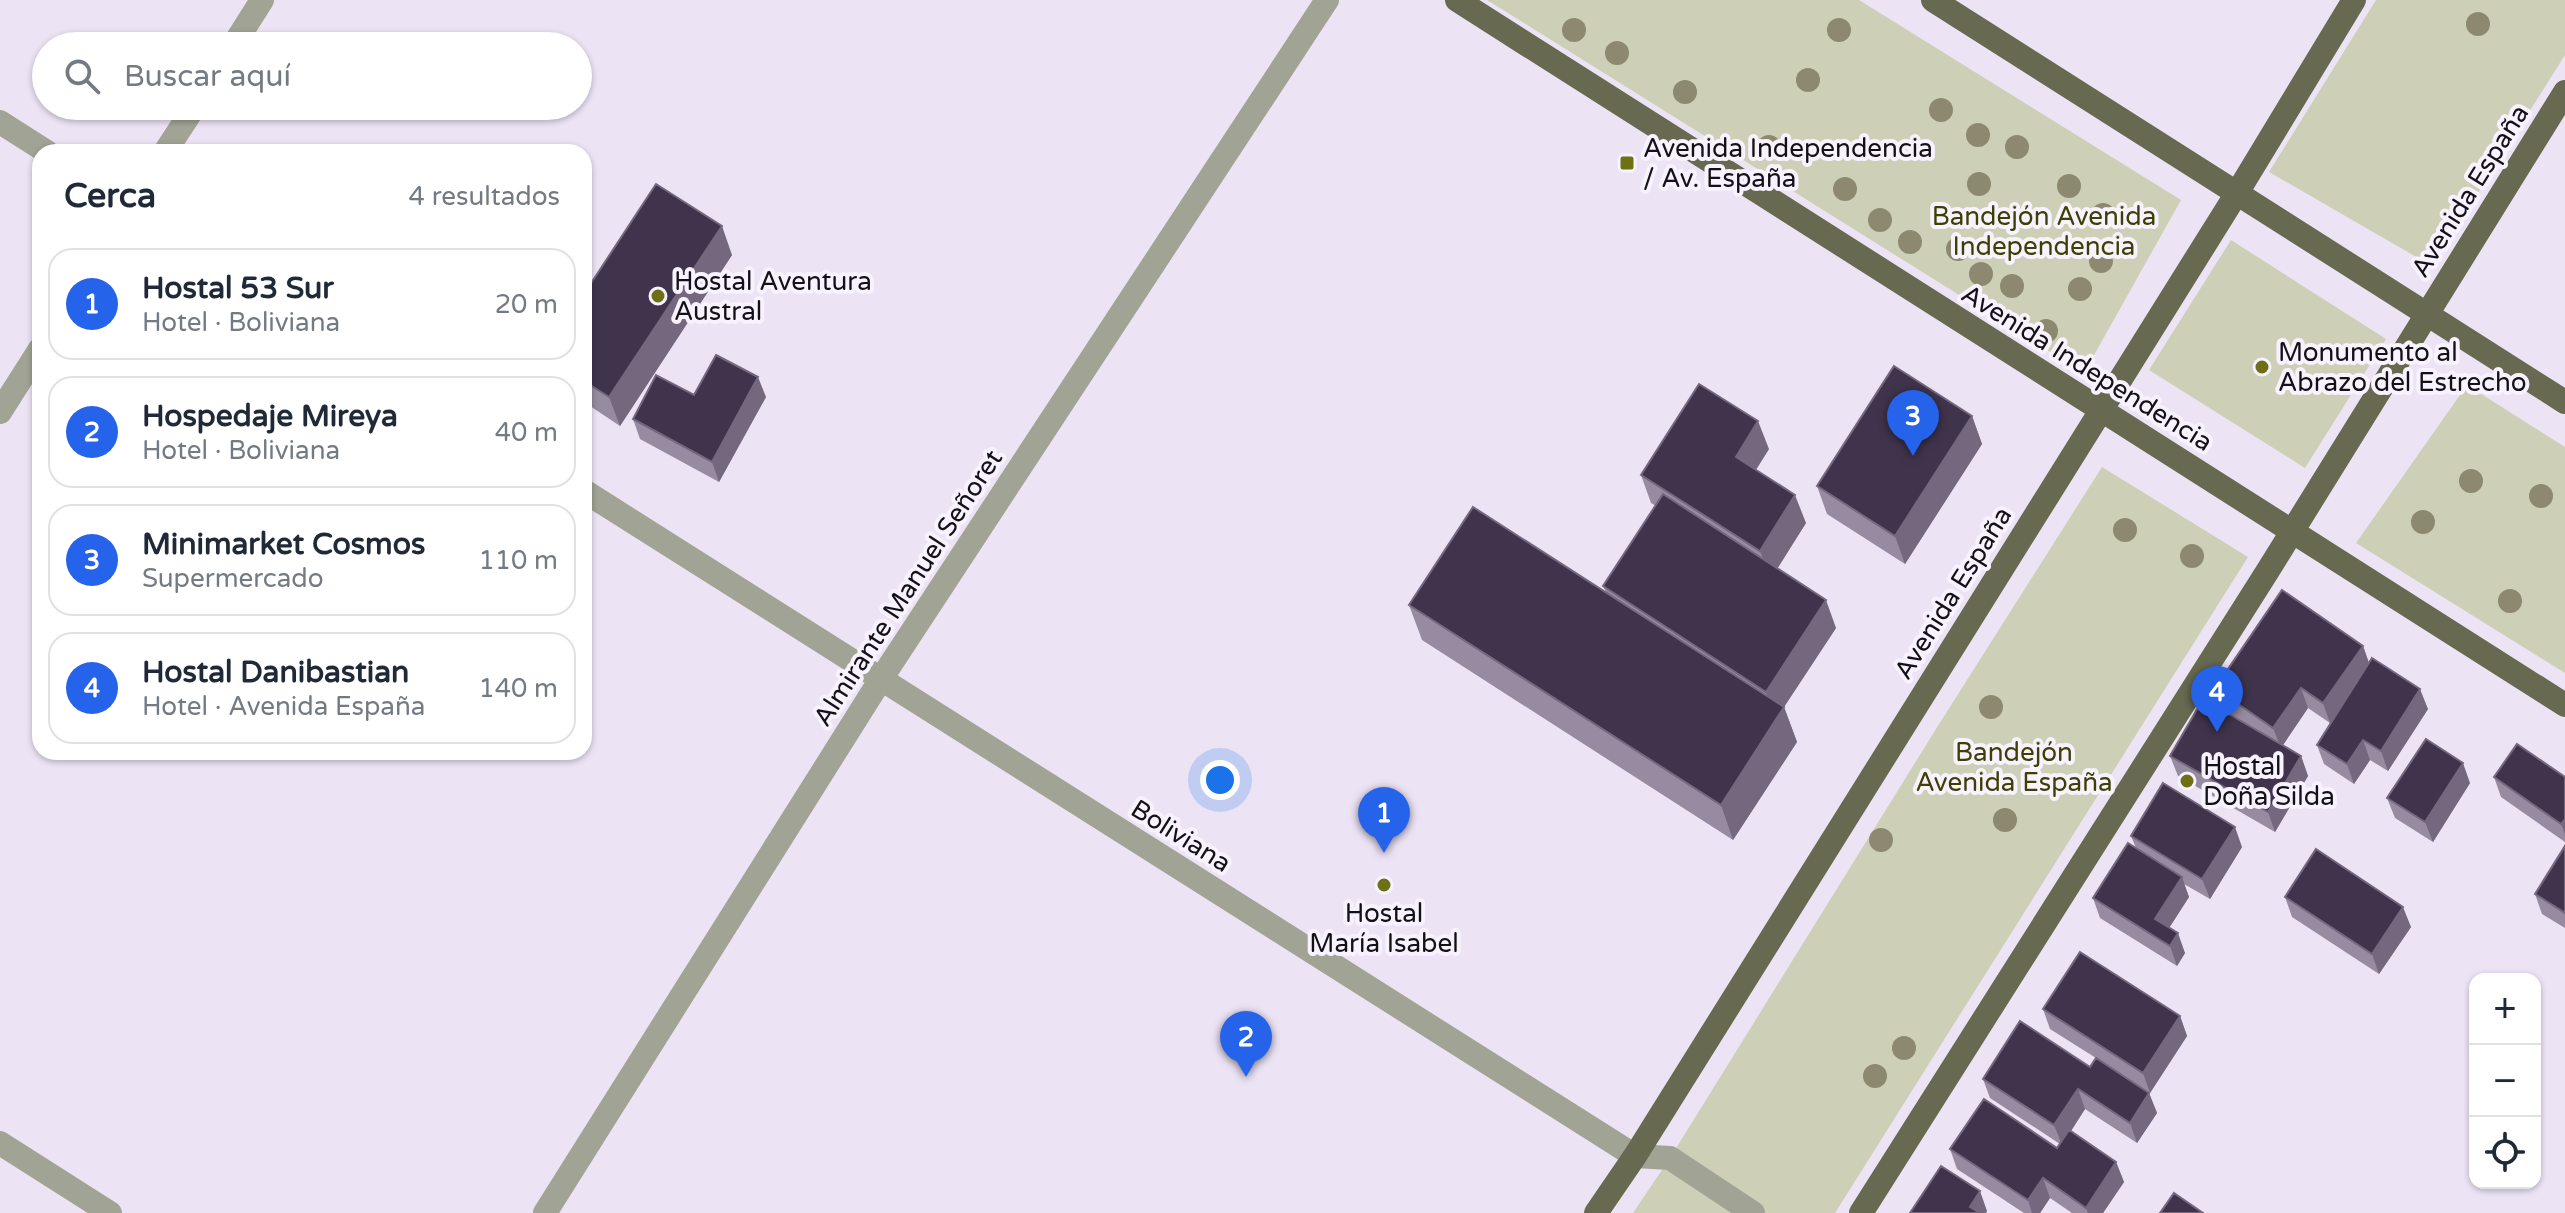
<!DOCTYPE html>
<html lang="es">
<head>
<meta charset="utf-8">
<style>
  body { margin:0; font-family:"Varela Round",sans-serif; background:#f2f2f3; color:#1f2937 }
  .controls { position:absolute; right:24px; bottom:24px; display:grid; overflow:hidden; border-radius:16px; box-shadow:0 2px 6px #0004 }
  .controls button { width:72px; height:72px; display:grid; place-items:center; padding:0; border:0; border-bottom:2px solid #e0e1e3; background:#fff; color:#1f2937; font:40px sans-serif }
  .you { position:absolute; left:1220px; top:780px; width:28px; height:28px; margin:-20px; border:6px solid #fff; border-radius:50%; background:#1a73e8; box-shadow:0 0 0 12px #1a73e833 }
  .badge { display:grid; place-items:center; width:52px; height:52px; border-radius:50%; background:#2563eb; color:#fff; font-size:26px; font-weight:700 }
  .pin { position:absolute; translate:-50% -66px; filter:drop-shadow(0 2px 4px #0008) }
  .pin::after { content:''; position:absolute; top:42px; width:28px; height:24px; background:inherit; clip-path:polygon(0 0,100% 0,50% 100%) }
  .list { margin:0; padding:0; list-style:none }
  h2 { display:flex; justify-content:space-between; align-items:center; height:104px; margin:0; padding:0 32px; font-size:34px }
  h2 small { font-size:26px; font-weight:400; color:#747a83 }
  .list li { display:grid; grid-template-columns:52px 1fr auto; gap:24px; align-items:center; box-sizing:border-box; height:112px; margin:0 16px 16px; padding:0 16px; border:2px solid #e0e1e3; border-radius:24px }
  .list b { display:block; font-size:30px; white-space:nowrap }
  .list p { margin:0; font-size:26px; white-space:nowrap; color:#747a83 }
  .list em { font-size:26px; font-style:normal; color:#747a83 }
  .icon { flex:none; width:44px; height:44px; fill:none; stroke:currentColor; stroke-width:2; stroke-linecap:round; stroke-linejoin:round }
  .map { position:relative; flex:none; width:2565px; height:1213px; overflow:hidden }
  .search { position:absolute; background:#fff; box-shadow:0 2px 6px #0004; left:32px; top:32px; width:560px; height:88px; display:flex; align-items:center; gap:20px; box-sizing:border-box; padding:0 28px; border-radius:44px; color:#747a83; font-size:30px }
  .panel { position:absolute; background:#fff; box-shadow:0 2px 6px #0004; left:32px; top:144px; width:560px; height:616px; border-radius:24px }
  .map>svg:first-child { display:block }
  .green { fill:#cdcfb7 }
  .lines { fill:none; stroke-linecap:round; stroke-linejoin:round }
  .minor { stroke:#a1a394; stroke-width:24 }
  .major { stroke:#676950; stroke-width:24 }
  .tree { fill:#8c8970 }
  .wall { fill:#968ba0 }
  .shaded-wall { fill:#74687f }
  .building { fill:#40334c; stroke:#74687f; stroke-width:2 }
  .poi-dot { fill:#6d7015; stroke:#f7f2fd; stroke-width:3 }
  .labels { text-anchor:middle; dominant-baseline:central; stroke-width:8; stroke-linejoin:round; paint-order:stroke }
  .poi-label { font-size:26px; fill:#131016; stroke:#f7f2fd; text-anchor:start }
  .street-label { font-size:26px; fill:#131016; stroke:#f7f2fd }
  .park-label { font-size:26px; fill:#3d3f03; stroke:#f7f2fd }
</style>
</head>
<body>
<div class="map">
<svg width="2565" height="1213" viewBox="0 0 2565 1213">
  <rect width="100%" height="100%" fill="#ece3f5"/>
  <path class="green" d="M1487 0H1859L2181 200 2084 373Z
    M2376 0H2565V55L2432 266 2269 172Z
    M2231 240 2386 339 2305 468 2149 370Z
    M2467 385 2565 447V673L2356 543Z
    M2102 467 2248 557 1835 1213H1633L1670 1158 1936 729Z"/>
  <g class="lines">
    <path class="minor" d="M233 46 262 0
      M0 122 47 152
      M165 152 195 106
      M0 412 40 349
      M584 491 1635 1156 1670 1158 1753 1213
      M0 1143 110 1213
      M545 1213 881 679 1327 0"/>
    <path class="major" d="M1457 0 2565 705
      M1933 0 2565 402
      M1596 1213 1635 1156 2237 193 2354 0
      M1861 1213 2267 572 2565 92"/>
  </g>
  <g class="tree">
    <circle cx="2478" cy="24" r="12"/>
    <circle cx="1574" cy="30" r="12"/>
    <circle cx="1839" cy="30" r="12"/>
    <circle cx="1617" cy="53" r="12"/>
    <circle cx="1808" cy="80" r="12"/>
    <circle cx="1685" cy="92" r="12"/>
    <circle cx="1941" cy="110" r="12"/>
    <circle cx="1978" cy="135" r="12"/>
    <circle cx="1769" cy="147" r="12"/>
    <circle cx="2017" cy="147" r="12"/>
    <circle cx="1979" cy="184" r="12"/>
    <circle cx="2069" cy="186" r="12"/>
    <circle cx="1845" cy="189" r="12"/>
    <circle cx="2103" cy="215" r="12"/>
    <circle cx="1880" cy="220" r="12"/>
    <circle cx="1910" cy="242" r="12"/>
    <circle cx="1958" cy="249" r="12"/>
    <circle cx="2101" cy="261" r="12"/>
    <circle cx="1981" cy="274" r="12"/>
    <circle cx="2012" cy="286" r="12"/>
    <circle cx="2080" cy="289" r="12"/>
    <circle cx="2046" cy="331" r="12"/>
    <circle cx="2471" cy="481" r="12"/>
    <circle cx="2541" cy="496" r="12"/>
    <circle cx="2423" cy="522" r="12"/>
    <circle cx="2125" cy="530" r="12"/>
    <circle cx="2192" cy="556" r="12"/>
    <circle cx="2510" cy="601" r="12"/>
    <circle cx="1991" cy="707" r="12"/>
    <circle cx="2005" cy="820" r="12"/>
    <circle cx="1881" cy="840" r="12"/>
    <circle cx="1904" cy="1048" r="12"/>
    <circle cx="1875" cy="1076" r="12"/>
  </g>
  <path class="wall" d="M732 255 620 426 584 402V294Z
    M694 395 766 397 719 482 640 439 633 419Z
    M1972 416 1982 444 1905 564 1827 514 1817 486Z
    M1769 449 1756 470 1806 523 1777 568 1836 628 1784 707 1797 742 1733 840 1422 640 1409 605 1606 592 1603 586 1656 506 1651 503 1641 475Z
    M2363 646 2369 663 2428 709 2388 771 2370 760 2354 784 2324 764 2317 745 2330 723 2308 708 2283 745 2301 756 2308 776 2275 832 2178 776 2170 756 2244 723 2222 708 2215 688Z
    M2494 777H2565V842L2501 797Z
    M2470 783 2433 842 2395 818 2387 798Z
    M2131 836 2242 847 2210 899 2184 884 2189 897 2169 928 2185 953 2177 966 2100 918 2093 898 2136 848Z
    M2565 846V928L2542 914 2535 894Z
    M2285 897 2411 927 2379 974 2292 917Z
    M2043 1009 2180 1016 2187 1036 2150 1093 2097 1059 2149 1093 2157 1113 2137 1143 2085 1109 2071 1131 2116 1162 2124 1182 2103 1213H2072L2050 1198 2040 1213H2024L1957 1169 1950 1149 2057 1148 2060 1144 1990 1098 1983 1079 2090 1067 2096 1058 2050 1029Z"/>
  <path class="shaded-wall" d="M722 226 732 255 620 426 609 397Z
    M758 377 766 397 719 482 712 462Z
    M1972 416 1982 444 1905 564 1895 536Z
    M1758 421 1769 449 1746 485 1736 457Z
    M1795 495 1806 523 1771 579 1760 551Z
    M1826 600 1836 628 1784 707 1797 742 1733 840 1721 805 1776 719 1766 692Z
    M2363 646 2370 666 2330 723 2323 703Z
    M2301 688 2308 708 2281 748 2273 728Z
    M2420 689 2428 709 2388 771 2381 751Z
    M2363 740 2370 760 2354 784 2347 764Z
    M2301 756 2308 776 2275 832 2268 812Z
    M2463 763 2470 783 2433 842 2425 822Z
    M2565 819V834L2561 824Z
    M2235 827 2242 847 2210 899 2202 879Z
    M2182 877 2189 897 2162 939 2155 919Z
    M2403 907 2411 927 2379 974 2372 954Z
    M2178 933 2185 953 2177 966 2170 946Z
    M2180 1016 2187 1036 2150 1093 2143 1073Z
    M2078 1089 2085 1109 2062 1145 2054 1125Z
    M2149 1093 2157 1113 2137 1143 2130 1123Z
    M2116 1162 2124 1182 2103 1213H2088L2086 1208Z
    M2043 1178 2050 1198 2040 1213H2032L2028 1200Z
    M1980 1191 1987 1211 1986 1213H1972L1970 1207Z"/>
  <path class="building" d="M656 184 722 226 609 397 584 381V294Z
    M716 355 758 377 712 462 633 419 656 375 694 395Z
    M1894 366 1972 416 1895 536 1817 486Z
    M1699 384 1758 421 1736 457 1795 495 1760 551 1641 475Z
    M1663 494 1826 600 1766 692 1603 586Z
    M1473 507 1784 707 1721 805 1409 605Z
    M2282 590 2363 646 2323 703 2301 688 2273 728 2215 688Z
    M2372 658 2420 689 2381 751 2363 740 2347 764 2317 745Z
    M2203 699 2301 756 2268 812 2170 756Z
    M2426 739 2463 763 2425 822 2387 798Z
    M2517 744 2565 777V819L2561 824 2494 777Z
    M2163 783 2235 827 2202 879 2131 836Z
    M2128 843 2182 877 2155 919 2178 933 2170 946 2093 898Z
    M2565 846V913L2535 894Z
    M2316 849 2403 907 2372 954 2285 897Z
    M2080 952 2180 1016 2143 1073 2043 1009Z
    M2020 1021 2090 1067 2096 1058 2149 1093 2130 1123 2078 1089 2054 1125 1983 1079Z
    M1984 1099 2057 1148 2069 1130 2116 1162 2086 1208 2043 1178 2028 1200 1950 1149Z
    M1941 1166 1980 1191 1970 1207 1980 1213H1910Z
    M2174 1193 2203 1213H2160Z"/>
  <g class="poi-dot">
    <rect x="1619" y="155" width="16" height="16" rx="4"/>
    <circle cx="658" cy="296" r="8"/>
    <circle cx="2262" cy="367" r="8"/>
    <circle cx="2187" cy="781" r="8"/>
    <circle cx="1384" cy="885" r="8"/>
  </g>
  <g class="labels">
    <g class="poi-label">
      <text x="1643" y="148">Avenida Independencia<tspan x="1643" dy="30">/ Av. España</tspan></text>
      <text x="674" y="281">Hostal Aventura<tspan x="674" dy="30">Austral</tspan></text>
      <text x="2278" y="352">Monumento al<tspan x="2278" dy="30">Abrazo del Estrecho</tspan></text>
      <text x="2203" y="766">Hostal<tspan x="2203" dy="30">Doña Silda</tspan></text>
      <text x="1384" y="913" text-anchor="middle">Hostal<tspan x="1384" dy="30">María Isabel</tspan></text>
    </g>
    <g class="street-label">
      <text transform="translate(2470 191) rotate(-58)">Avenida España</text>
      <text transform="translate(2087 368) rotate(32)">Avenida Independencia</text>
      <text transform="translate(908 588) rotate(-57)">Almirante Manuel Señoret</text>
      <text transform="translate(1953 593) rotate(-58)">Avenida España</text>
      <text transform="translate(1181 836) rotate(32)">Boliviana</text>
    </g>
    <g class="park-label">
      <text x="2044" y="216">Bandejón Avenida<tspan x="2044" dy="30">Independencia</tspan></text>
      <text x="2014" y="752">Bandejón<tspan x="2014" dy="30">Avenida España</tspan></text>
    </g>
  </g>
</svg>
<div class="controls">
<button>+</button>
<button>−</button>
<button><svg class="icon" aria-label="locate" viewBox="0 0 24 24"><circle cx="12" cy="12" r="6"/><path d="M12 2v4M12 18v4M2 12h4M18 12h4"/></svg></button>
</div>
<div class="you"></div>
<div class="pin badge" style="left:1384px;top:853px">1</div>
<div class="pin badge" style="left:1246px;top:1077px">2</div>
<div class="pin badge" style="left:1913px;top:456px">3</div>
<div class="pin badge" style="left:2217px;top:732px">4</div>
<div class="search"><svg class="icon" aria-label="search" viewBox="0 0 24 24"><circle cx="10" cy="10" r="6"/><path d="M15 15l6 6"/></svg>Buscar aquí</div>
<section class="panel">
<h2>Cerca<small>4 resultados</small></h2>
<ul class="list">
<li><span class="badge">1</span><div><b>Hostal 53 Sur</b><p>Hotel · Boliviana</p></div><em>20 m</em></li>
<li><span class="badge">2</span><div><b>Hospedaje Mireya</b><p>Hotel · Boliviana</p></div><em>40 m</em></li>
<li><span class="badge">3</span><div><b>Minimarket Cosmos</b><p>Supermercado</p></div><em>110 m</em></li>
<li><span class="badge">4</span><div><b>Hostal Danibastian</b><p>Hotel · Avenida España</p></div><em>140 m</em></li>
</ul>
</section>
</div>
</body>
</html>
